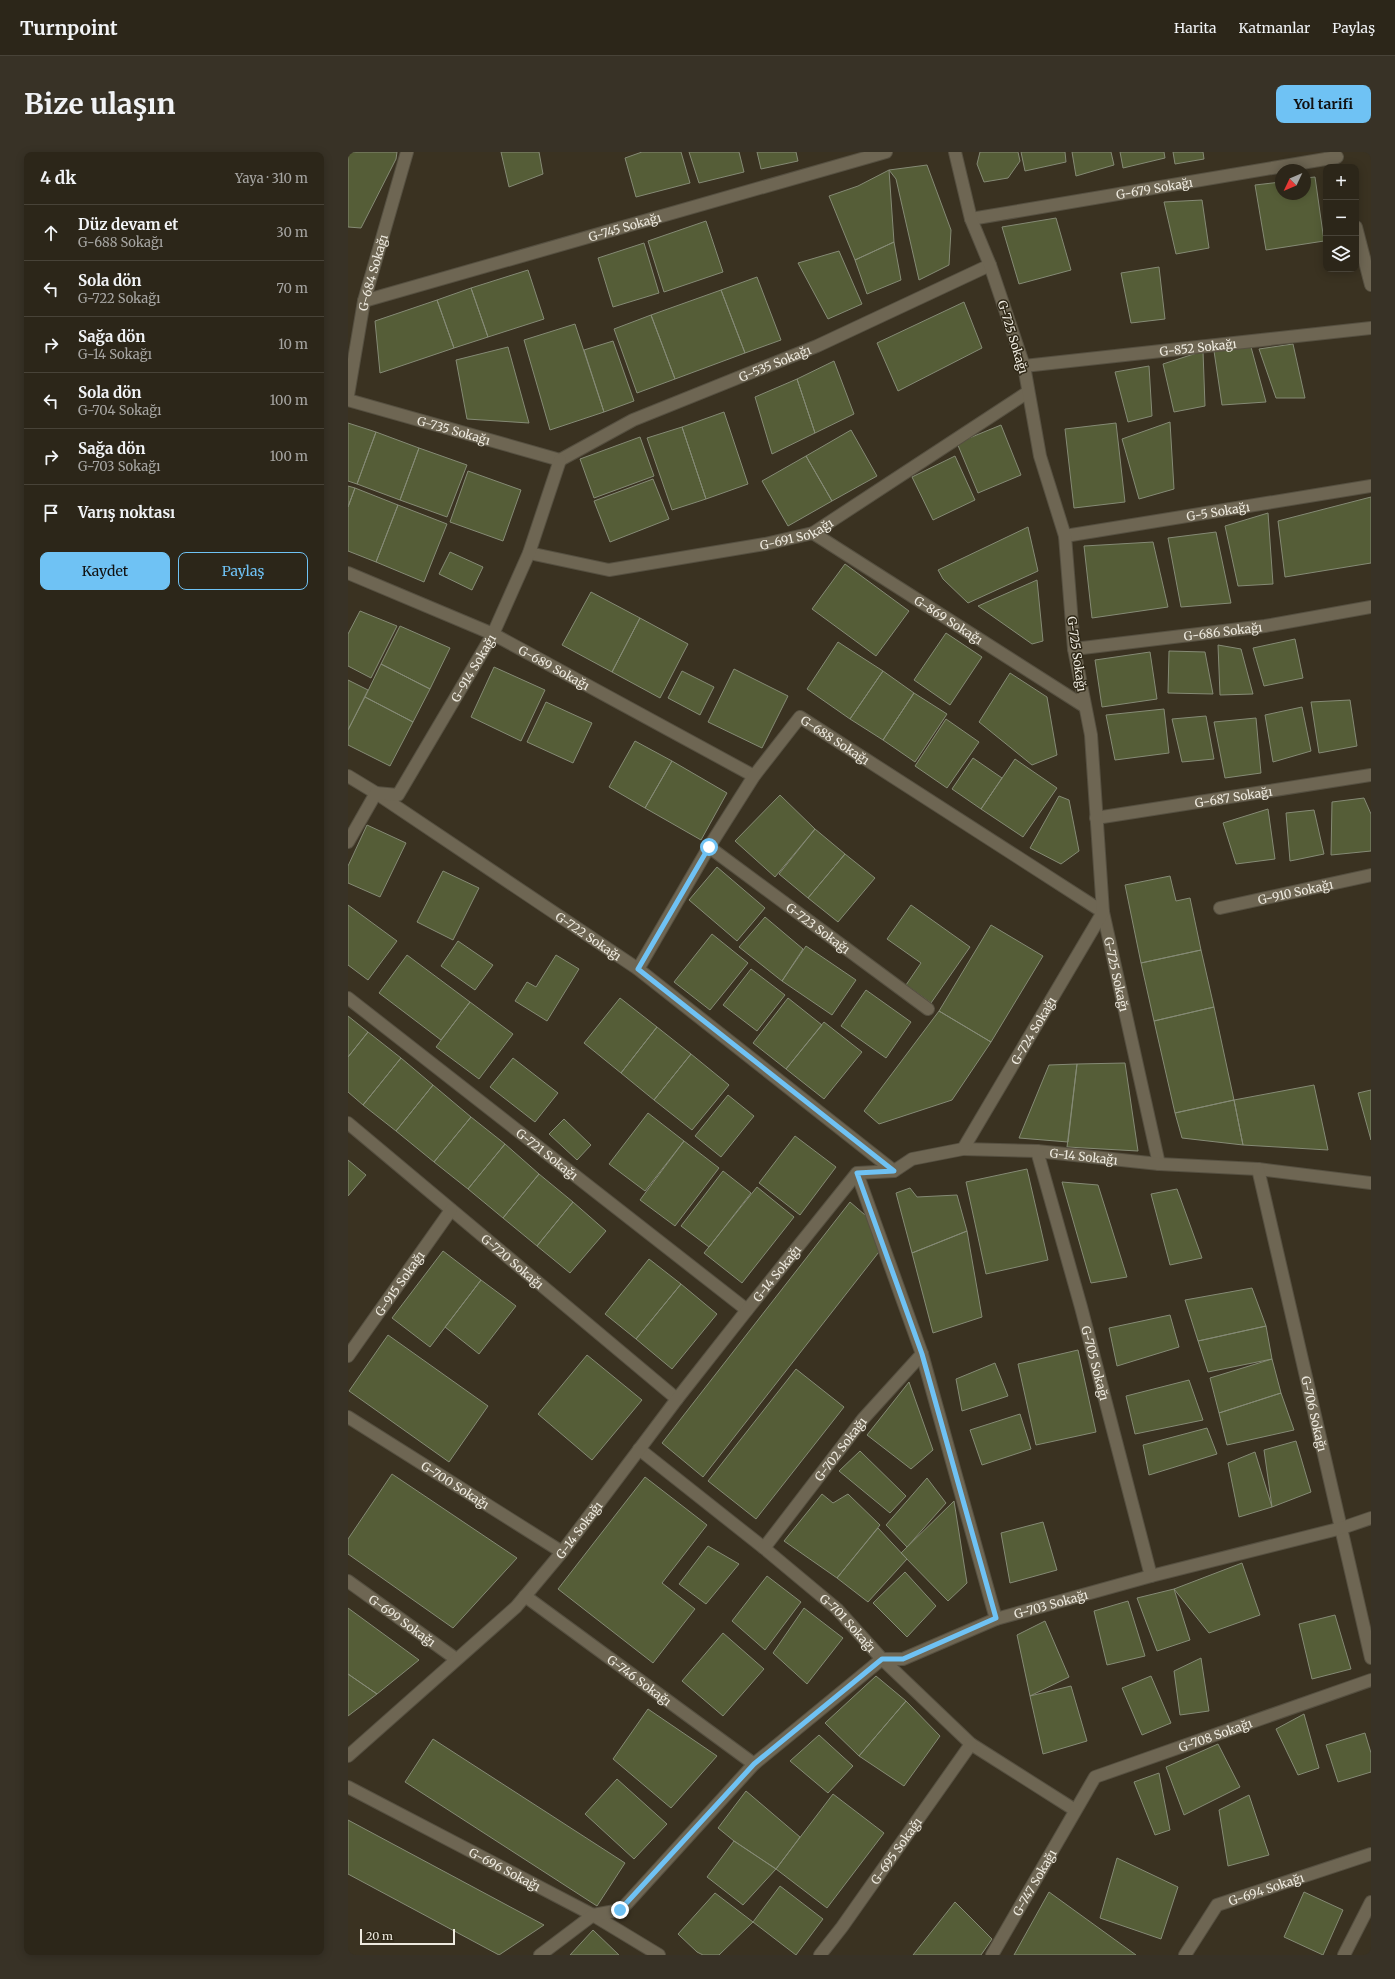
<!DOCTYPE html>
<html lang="tr">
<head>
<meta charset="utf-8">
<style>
  body { margin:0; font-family:Merriweather,serif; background:#383226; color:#f1f3f6 }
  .controls { position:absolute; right:12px; top:12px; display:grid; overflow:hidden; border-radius:8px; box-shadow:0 2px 10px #0003 }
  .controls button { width:36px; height:36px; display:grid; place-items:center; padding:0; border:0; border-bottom:1px solid #484338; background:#2c2619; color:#f1f3f6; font:20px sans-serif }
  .compass { position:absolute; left:927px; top:12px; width:36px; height:36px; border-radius:50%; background:#2c2619; box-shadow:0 2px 10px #0003; rotate:226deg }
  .scale { position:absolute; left:12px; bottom:10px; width:95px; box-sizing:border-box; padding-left:4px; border:2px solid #eeeadf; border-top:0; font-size:11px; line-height:14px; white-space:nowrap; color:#eeeadf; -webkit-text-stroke:3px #2f2817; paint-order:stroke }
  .stop { position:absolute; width:12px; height:12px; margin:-9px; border:3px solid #6fc2f4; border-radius:50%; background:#fff }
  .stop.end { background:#6fc2f4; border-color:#fff; box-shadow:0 1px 4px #0008 }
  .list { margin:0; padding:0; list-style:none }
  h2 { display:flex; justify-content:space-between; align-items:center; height:52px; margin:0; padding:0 16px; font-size:17px }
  h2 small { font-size:13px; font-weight:400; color:#a6a5a2 }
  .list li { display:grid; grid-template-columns:26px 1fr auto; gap:12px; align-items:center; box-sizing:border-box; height:56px; padding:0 16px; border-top:1px solid #484338 }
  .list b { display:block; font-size:15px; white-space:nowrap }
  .list p { margin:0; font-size:13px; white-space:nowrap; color:#a6a5a2 }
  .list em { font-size:13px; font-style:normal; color:#a6a5a2 }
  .actions { display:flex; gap:8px; padding:12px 16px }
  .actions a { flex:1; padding:9px 0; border:1px solid #6fc2f4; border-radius:8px; text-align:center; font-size:14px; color:#6fc2f4 }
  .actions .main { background:#6fc2f4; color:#111 }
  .icon { flex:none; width:22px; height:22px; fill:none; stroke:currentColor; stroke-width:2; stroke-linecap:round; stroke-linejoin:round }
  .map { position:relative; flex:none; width:1023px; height:1803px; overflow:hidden; border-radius:8px }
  header { display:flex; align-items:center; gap:24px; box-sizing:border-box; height:56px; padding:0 20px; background:#2c2619; border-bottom:1px solid #484338 }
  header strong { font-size:19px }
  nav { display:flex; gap:22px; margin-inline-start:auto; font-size:14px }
  .intro { display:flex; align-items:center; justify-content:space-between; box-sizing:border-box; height:96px; padding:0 24px }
  h1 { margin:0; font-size:28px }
  .button { padding:10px 18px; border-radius:8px; background:#6fc2f4; color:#111; font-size:14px; font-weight:700 }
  main { display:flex; gap:24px; padding:0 24px }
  aside { flex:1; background:#2c2619; border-radius:8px; box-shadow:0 2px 10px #0003 }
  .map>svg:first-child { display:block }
  .building { fill:#555d37; stroke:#858a75 }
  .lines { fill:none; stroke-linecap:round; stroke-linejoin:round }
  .minor-casing { stroke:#565041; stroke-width:14 }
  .tertiary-casing { stroke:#565041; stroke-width:14 }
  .minor { stroke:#6e6653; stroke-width:12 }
  .tertiary { stroke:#6e6653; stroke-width:12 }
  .route { stroke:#6fc2f4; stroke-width:5 }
  .labels { text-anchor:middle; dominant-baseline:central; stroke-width:3; stroke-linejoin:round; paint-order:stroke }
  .street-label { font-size:12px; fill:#eeeadf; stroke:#2f2817 }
</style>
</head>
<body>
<header>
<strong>Turnpoint</strong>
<nav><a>Harita</a><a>Katmanlar</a><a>Paylaş</a></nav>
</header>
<div class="intro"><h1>Bize ulaşın</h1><a class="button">Yol tarifi</a></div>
<main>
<aside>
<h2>4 dk<small>Yaya · 310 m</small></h2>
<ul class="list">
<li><svg class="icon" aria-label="ahead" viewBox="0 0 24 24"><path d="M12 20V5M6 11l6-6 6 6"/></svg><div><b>Düz devam et</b><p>G-688 Sokağı</p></div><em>30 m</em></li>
<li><svg class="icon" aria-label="left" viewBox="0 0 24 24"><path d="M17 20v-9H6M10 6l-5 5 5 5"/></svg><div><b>Sola dön</b><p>G-722 Sokağı</p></div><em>70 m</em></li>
<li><svg class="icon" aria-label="right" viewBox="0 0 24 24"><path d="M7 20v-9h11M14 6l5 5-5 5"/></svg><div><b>Sağa dön</b><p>G-14 Sokağı</p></div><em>10 m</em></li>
<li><svg class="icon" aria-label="left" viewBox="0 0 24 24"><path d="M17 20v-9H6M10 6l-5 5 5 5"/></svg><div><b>Sola dön</b><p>G-704 Sokağı</p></div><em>100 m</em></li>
<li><svg class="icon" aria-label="right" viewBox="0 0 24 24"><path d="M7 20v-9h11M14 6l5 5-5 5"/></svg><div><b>Sağa dön</b><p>G-703 Sokağı</p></div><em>100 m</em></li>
<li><svg class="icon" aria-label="arrive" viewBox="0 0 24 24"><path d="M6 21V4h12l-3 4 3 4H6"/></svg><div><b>Varış noktası</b></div></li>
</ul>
<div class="actions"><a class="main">Kaydet</a><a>Paylaş</a></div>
</aside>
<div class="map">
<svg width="1023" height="1803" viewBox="0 0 1023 1803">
  <rect width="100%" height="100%" fill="#3a3221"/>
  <path class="building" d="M0 0H49L48 7 13 76 0 75Z
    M153 0H191L195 22 161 35Z
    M294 0H333L342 31 288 45 277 6Z
    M341 0H391L396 20 351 31Z
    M409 0H448L450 9 413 17Z
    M632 0H670L672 9 660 26 636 30 629 12Z
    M673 0H717L718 10 677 19Z
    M724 0H763L766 13 728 24Z
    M772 0H816L817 6 775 16Z
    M825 0H855L856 7 827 12Z
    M579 13 603 78 601 113 571 128 548 27 541 18Z
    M541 18 546 90 507 108 481 44 510 34Z
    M967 25 976 89 918 98 907 33 933 30V42H957V26Z
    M854 48 861 96 828 102 816 50Z
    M708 66 723 118 671 132 654 75Z
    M358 69 375 120 316 140 300 89Z
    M546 90 553 128 519 142 507 108Z
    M296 91 311 141 265 155 250 106Z
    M491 99 514 152 480 167 450 111Z
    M811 115 817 167 783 171 773 121Z
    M180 118 196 167 140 185 123 136Z
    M409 125 433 188 397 201 373 138Z
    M123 136 140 185 106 196 89 148Z
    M373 138 397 201 327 227 303 163Z
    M89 148 106 196 32 221 27 169Z
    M616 150 634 196 550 239 529 191Z
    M303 163 327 227 289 241 266 177Z
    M227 172 256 260 202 278 176 188Z
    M265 189 286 249 256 260 236 198Z
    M945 192 957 246H928L911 197Z
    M160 195 181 271 119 267 108 208Z
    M903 195 918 250 874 253 866 199Z
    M855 199 857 254 826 260 815 212Z
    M486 209 506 262 467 281 449 227Z
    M801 214 804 264 780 270 767 220Z
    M449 227 467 281 424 302 407 245Z
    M376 260 400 332 358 347 334 275Z
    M822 270 826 337 791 347 774 287Z
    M0 271 28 280 9 332 0 329Z
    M768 271 777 350 726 356 717 277Z
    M653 273 673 323 630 341 609 291Z
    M334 275 358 347 324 358 299 286Z
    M503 278 529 324 484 349 458 304Z
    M28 280 71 296 52 348 9 332Z
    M292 285 306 324 246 346 232 307Z
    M71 296 119 313 99 365 52 348Z
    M458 304 484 349 440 374 414 329Z
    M607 304 627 348 585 368 564 325Z
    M120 319 173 338 155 389 102 370Z
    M305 327 321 367 262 390 246 349Z
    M0 334 7 336 0 355Z
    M7 336 50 353 28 410 0 399V355Z
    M1023 345V411L937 425 930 369Z
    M50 353 99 372 76 430 28 410Z
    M920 361 925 432 890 434 877 374Z
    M680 375 690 419 620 451 595 427 590 418Z
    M868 380 883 451 833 455 820 386Z
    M805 390 820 455 744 466 736 394Z
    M102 400 135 415 124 438 91 422Z
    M497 412 561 459 528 504 464 457Z
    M689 428 695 489 684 492 630 454Z
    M243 440 292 466 264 520 214 493Z
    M12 459 49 474 23 526 0 514V482Z
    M292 466 340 492 312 546 264 520Z
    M52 474 102 496 82 537 33 512Z
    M598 481 634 505 602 553 566 528Z
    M947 487 955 526 916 534 905 496Z
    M490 490 535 519 502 567 459 537Z
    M870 493 893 497 905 542 872 543Z
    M821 499 857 500 865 542 820 541Z
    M802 500 809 547 754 555 747 508Z
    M33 512 82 537 65 570 17 545Z
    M146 515 197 538 173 589 123 565Z
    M386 517 440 544 414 596 360 570Z
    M334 519 366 535 352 563 320 546Z
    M535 519 566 541 535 588 502 567Z
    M662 521 699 545 709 603 684 613 631 570Z
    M0 528 20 538 0 578Z
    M566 541 599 562 567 610 535 588Z
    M17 545 65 570 42 614 0 593V578Z
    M1002 548 1009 594 971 601 963 550Z
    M198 550 244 571 225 611 179 590Z
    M954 555 963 599 925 610 917 563Z
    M816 557 821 601 767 608 758 563Z
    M858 564 866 607 834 610 824 567Z
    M908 566 913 621 877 626 866 570Z
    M598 567 631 590 599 636 567 614Z
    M287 589 324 609 297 656 261 635Z
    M625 606 654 626 633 657 604 637Z
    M667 607 709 636 675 685 633 657Z
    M324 609 379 641 353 688 297 656Z
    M432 643 467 677 427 725 387 689Z
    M711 644 721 648 731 699 713 712 682 696Z
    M1016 646 1023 662V699L983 703 984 650Z
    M920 657 927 707 888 712 875 671Z
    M966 658 976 702 942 709 938 661Z
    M19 673 58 691 32 745 0 731V714Z
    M467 677 497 702 460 746 431 722Z
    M497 702 527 726 490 770 460 746Z
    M369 715 417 756 389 789 341 748Z
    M95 719 131 736 105 788 69 770Z
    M822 724 828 749 842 746 853 798 793 811 777 733Z
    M0 753 49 789 20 828 0 813Z
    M563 753 622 795 583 851 558 833 573 811 539 787Z
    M417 765 455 797 434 829 391 795Z
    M643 773 695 804 643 890 591 859Z
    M364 782 400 811 362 858 326 830Z
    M110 789 145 813 127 838 93 814Z
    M458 794 508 828 484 863 434 829Z
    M853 798 866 855 806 869 793 811Z
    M59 803 122 850 93 888 31 841Z
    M208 803 231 817 199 869 167 849 179 830 188 835Z
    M403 817 437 843 409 879 375 853Z
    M518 838 563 870 538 906 493 874Z
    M272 846 309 875 273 921 236 891Z
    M440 846 474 873 438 917 405 891Z
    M122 850 165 882 131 927 88 895Z
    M866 855 886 948 827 961 806 869Z
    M591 859 643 890 604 948 531 972 516 959Z
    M0 864 20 880 0 905Z
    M476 870 514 900 476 947 438 917Z
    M309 875 343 902 306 948 273 921Z
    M20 880 53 906 15 953 0 940V905Z
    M343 902 381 933 344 978 306 948Z
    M53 906 85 933 48 979 15 953Z
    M165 906 210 941 187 970 142 935Z
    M777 911 790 999 719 995 729 912Z
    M729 912 720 990 671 986 701 913Z
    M85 933 123 965 86 1010 48 979Z
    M966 933 980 998 895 993 886 948Z
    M1023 938V988L1010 941Z
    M380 943 406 964 373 1005 347 984Z
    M886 948 895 993 834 986 827 961Z
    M300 961 336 989 297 1039 261 1012Z
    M123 965 157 992 120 1037 86 1010Z
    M216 967 243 993 229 1008 201 982Z
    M447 984 488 1015 452 1063 411 1031Z
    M336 989 371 1016 327 1074 292 1048Z
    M157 992 191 1022 155 1066 120 1037Z
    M0 1008 18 1023 0 1044Z
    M679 1017 700 1108 638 1122 618 1030Z
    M375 1019 403 1041 361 1095 333 1074Z
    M191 1022 225 1050 189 1094 155 1066Z
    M714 1030 750 1033 779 1125 743 1131Z
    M409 1035 446 1065 394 1131 356 1101Z
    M562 1036 569 1045 609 1043 619 1079 564 1101 548 1041Z
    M829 1037 854 1106 822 1113 803 1042Z
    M225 1050 258 1079 222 1121 189 1094Z
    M502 1050 524 1069 534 1096 355 1325 314 1291Z
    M619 1079 634 1165 585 1181 564 1101Z
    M95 1099 133 1128 82 1195 44 1166Z
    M301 1107 333 1132 288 1187 257 1162Z
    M133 1128 168 1154 131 1202 97 1175Z
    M333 1132 369 1162 324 1217 288 1187Z
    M904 1136 918 1174 850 1189 837 1148Z
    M822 1163 831 1195 769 1214 761 1176Z
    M918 1174 924 1207 860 1220 850 1189Z
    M40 1183 140 1254 101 1310 1 1239Z
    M730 1198 748 1280 688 1293 670 1212Z
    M239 1203 294 1248 244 1308 190 1262Z
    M924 1207 933 1241 871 1261 862 1226Z
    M647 1211 660 1244 614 1259 608 1227Z
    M448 1217 496 1255 408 1367 360 1329Z
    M841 1228 855 1268 787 1282 778 1244Z
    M561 1230 585 1298 563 1317 519 1283Z
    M933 1241 946 1278 879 1293 871 1261Z
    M672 1262 683 1297 634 1313 622 1278Z
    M859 1276 869 1302 801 1323 795 1293Z
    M948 1289 963 1340 924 1355 916 1298Z
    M512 1299 558 1344 542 1361 491 1319Z
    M907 1300 924 1355 891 1365 880 1311Z
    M44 1322 169 1406 105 1476 0 1402V1387Z
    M297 1325 359 1373 314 1431 347 1457 305 1511 210 1437Z
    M579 1326 598 1351 559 1395 538 1373Z
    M474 1342 485 1351 500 1342 532 1373 489 1426 436 1389Z
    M606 1349 619 1431 600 1449 553 1401Z
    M695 1370 709 1418 662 1431 653 1381Z
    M530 1376 559 1407 520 1450 489 1426Z
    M360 1394 391 1412 358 1452 331 1432Z
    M894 1411 912 1463 861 1481 826 1437Z
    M557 1420 588 1454 559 1485 525 1451Z
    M419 1424 453 1450 417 1498 384 1469Z
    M826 1437 842 1488 809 1499 789 1446Z
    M780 1449 797 1504 759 1513 746 1459Z
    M0 1456 71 1508 29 1542 0 1522Z
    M456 1456 495 1486 459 1532 425 1501Z
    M987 1463 1003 1517 964 1527 951 1472Z
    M697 1469 721 1525 682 1544 669 1483Z
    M375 1481 416 1517 375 1564 334 1529Z
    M853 1506 861 1559 832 1563 826 1519Z
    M0 1522 29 1542 0 1564Z
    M528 1524 558 1549 511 1604 477 1571Z
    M803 1524 823 1571 794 1583 774 1536Z
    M723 1534 739 1589 695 1602 682 1544Z
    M558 1549 592 1584 556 1634 511 1604Z
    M300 1557 369 1604 323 1656 265 1607Z
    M956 1562 971 1616 950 1623 928 1577Z
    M1017 1581 1023 1601V1620L990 1630 978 1593Z
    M471 1583 505 1614 480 1641 442 1609Z
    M85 1587 277 1711 249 1754 57 1630Z
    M870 1592 892 1635 836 1663 818 1615Z
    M811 1621 822 1678 807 1683 786 1630Z
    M269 1627 319 1672 286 1707 237 1662Z
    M398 1639 452 1685 428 1717 386 1689 370 1676Z
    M485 1642 536 1681 479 1756 428 1717Z
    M901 1643 921 1703 880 1714 871 1658Z
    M0 1668 196 1773 151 1803 0 1722Z
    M386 1689 428 1717 395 1753 359 1725Z
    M769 1706 830 1735 813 1787 752 1766Z
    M432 1734 475 1767 448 1803 405 1770Z
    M701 1740 788 1803H666Z
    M956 1740 995 1758 975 1803 936 1785Z
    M367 1741 405 1770 371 1803H355L349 1800 330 1782Z
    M607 1750 644 1787 633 1803H565Z
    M245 1778 271 1803H222Z"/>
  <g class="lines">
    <g class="minor-casing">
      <g id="minor">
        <path id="s1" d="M623 67 989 5"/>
        <path d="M1008 75 1023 133"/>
        <path id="s2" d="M16 149 538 0"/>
        <path id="s3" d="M676 214 1023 176"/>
        <path id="s4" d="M0 243 16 149 59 0"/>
        <path id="s5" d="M0 248 212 308"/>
        <path id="s6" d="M212 308 285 268 469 194 642 113"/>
        <path id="s7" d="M465 381 736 554"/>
        <path id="s8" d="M181 401 261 418 417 392 465 381 680 240"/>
        <path id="s9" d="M0 421 145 482 406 624"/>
        <path id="s10" d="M726 497 917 474 1023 455"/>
        <path id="s11" d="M0 624 28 641 290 817 546 1019"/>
        <path id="s12" d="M748 666 1023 623"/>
        <path id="s13" d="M0 690 28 641 50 643 145 482 181 401 212 308"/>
        <path id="s14" d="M361 695 580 857"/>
        <path id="s15" d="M872 756 1023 723"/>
        <path id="s16" d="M290 817 361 695 406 624 452 565 755 760 811 1012"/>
        <path id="s17" d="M0 846 399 1158"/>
        <path id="s18" d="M0 971 329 1247"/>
        <path id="s19" d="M615 997 689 999 811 1012 910 1017 1023 1031"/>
        <path id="s20" d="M689 999 733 1155 803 1424"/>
        <path id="s21" d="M910 1017 1023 1506"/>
        <path d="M509 1021 574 1202 648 1467"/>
        <path id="s22" d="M0 1204 103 1058"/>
        <path id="s23" d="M0 1265 214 1400"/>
        <path id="s24" d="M291 1297 416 1396 489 1457 534 1507 623 1592 727 1658"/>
        <path id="s25" d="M416 1396 515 1267 574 1202"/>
        <path id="s26" d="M0 1429 108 1507"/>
        <path id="s27" d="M177 1444 406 1612"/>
        <path id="s28" d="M0 1635 245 1763 311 1803"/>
        <path id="s29" d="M192 1803 245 1763 273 1758 406 1612 534 1507H555L648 1467 803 1424 994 1376 1023 1366"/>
        <path id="s30" d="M472 1803 494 1775 623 1592"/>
        <path id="s31" d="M644 1803 747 1625 1023 1528"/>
        <path id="s32" d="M837 1803 869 1753 1023 1702"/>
        <path d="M996 1803 1023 1750"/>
      </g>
    </g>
    <g class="tertiary-casing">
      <g id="tertiary">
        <path id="s33" d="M717 384 1023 334"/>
        <path id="s34" d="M0 1604 168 1455 214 1400 329 1247 399 1158 509 1021 546 1019 564 1007 615 997 755 760 743 583 726 497 717 384 692 304 676 214 642 113 623 67 607 0"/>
      </g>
    </g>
    <use href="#minor" class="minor"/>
    <use href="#tertiary" class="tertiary"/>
  </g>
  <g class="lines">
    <path class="route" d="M272 1758 406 1612 534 1507H555L648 1466 574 1202 509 1021 546 1019 290 817 361 695"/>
  </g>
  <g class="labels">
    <g class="street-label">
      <text stroke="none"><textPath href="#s1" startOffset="186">G-679 Sokağı</textPath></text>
      <text stroke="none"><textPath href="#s2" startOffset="271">G-745 Sokağı</textPath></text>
      <text stroke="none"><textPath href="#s4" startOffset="125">G-684 Sokağı</textPath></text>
      <text transform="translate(665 185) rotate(73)">G-725 Sokağı</text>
      <text stroke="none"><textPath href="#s3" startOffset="175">G-852 Sokağı</textPath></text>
      <text stroke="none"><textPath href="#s6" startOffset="236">G-535 Sokağı</textPath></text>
      <text stroke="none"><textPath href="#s5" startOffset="110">G-735 Sokağı</textPath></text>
      <text stroke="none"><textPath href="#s33" startOffset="155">G-5 Sokağı</textPath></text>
      <text stroke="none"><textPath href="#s8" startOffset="273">G-691 Sokağı</textPath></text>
      <text stroke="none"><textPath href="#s7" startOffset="161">G-869 Sokağı</textPath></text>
      <text stroke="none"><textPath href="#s10" startOffset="150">G-686 Sokağı</textPath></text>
      <text transform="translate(729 502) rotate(82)">G-725 Sokağı</text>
      <text stroke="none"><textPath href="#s9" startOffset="227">G-689 Sokağı</textPath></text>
      <text stroke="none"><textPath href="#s13" startOffset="226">G-914 Sokağı</textPath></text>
      <text stroke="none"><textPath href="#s16" startOffset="342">G-688 Sokağı</textPath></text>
      <text stroke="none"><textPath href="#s12" startOffset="139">G-687 Sokağı</textPath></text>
      <text stroke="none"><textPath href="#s15" startOffset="77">G-910 Sokağı</textPath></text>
      <text stroke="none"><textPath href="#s14" startOffset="136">G-723 Sokağı</textPath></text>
      <text stroke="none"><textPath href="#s11" startOffset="289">G-722 Sokağı</textPath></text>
      <text stroke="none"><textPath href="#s16" startOffset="724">G-725 Sokağı</textPath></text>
      <text stroke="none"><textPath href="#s34" startOffset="1025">G-724 Sokağı</textPath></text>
      <text stroke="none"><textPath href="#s17" startOffset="253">G-721 Sokağı</textPath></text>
      <text stroke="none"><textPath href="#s19" startOffset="121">G-14 Sokağı</textPath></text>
      <text stroke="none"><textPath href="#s18" startOffset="215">G-720 Sokağı</textPath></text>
      <text stroke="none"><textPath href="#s34" startOffset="648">G-14 Sokağı</textPath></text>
      <text stroke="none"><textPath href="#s22" startOffset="89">G-915 Sokağı</textPath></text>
      <text stroke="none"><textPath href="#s20" startOffset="220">G-705 Sokağı</textPath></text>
      <text stroke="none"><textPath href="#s21" startOffset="251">G-706 Sokağı</textPath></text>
      <text stroke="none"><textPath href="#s25" startOffset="125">G-702 Sokağı</textPath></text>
      <text stroke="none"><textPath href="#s23" startOffset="127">G-700 Sokağı</textPath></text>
      <text stroke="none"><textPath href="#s34" startOffset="324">G-14 Sokağı</textPath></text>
      <text stroke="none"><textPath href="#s29" startOffset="637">G-703 Sokağı</textPath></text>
      <text stroke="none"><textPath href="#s26" startOffset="67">G-699 Sokağı</textPath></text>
      <text stroke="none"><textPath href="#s24" startOffset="272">G-701 Sokağı</textPath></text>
      <text stroke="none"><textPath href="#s27" startOffset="142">G-746 Sokağı</textPath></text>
      <text stroke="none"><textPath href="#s31" startOffset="333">G-708 Sokağı</textPath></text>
      <text stroke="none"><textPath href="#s30" startOffset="129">G-695 Sokağı</textPath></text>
      <text stroke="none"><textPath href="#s28" startOffset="177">G-696 Sokağı</textPath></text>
      <text stroke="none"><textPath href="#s31" startOffset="84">G-747 Sokağı</textPath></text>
      <text stroke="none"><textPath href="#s32" startOffset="111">G-694 Sokağı</textPath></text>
    </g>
  </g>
</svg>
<div class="controls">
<button>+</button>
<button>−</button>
<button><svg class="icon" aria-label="layers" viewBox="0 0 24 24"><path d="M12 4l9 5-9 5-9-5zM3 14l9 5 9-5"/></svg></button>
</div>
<svg class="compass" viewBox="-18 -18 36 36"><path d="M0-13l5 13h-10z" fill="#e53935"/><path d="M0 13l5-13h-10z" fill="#a6a5a2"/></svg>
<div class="scale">20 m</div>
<div class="stop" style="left:361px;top:695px"></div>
<div class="stop end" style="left:272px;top:1758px"></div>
</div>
</main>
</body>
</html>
